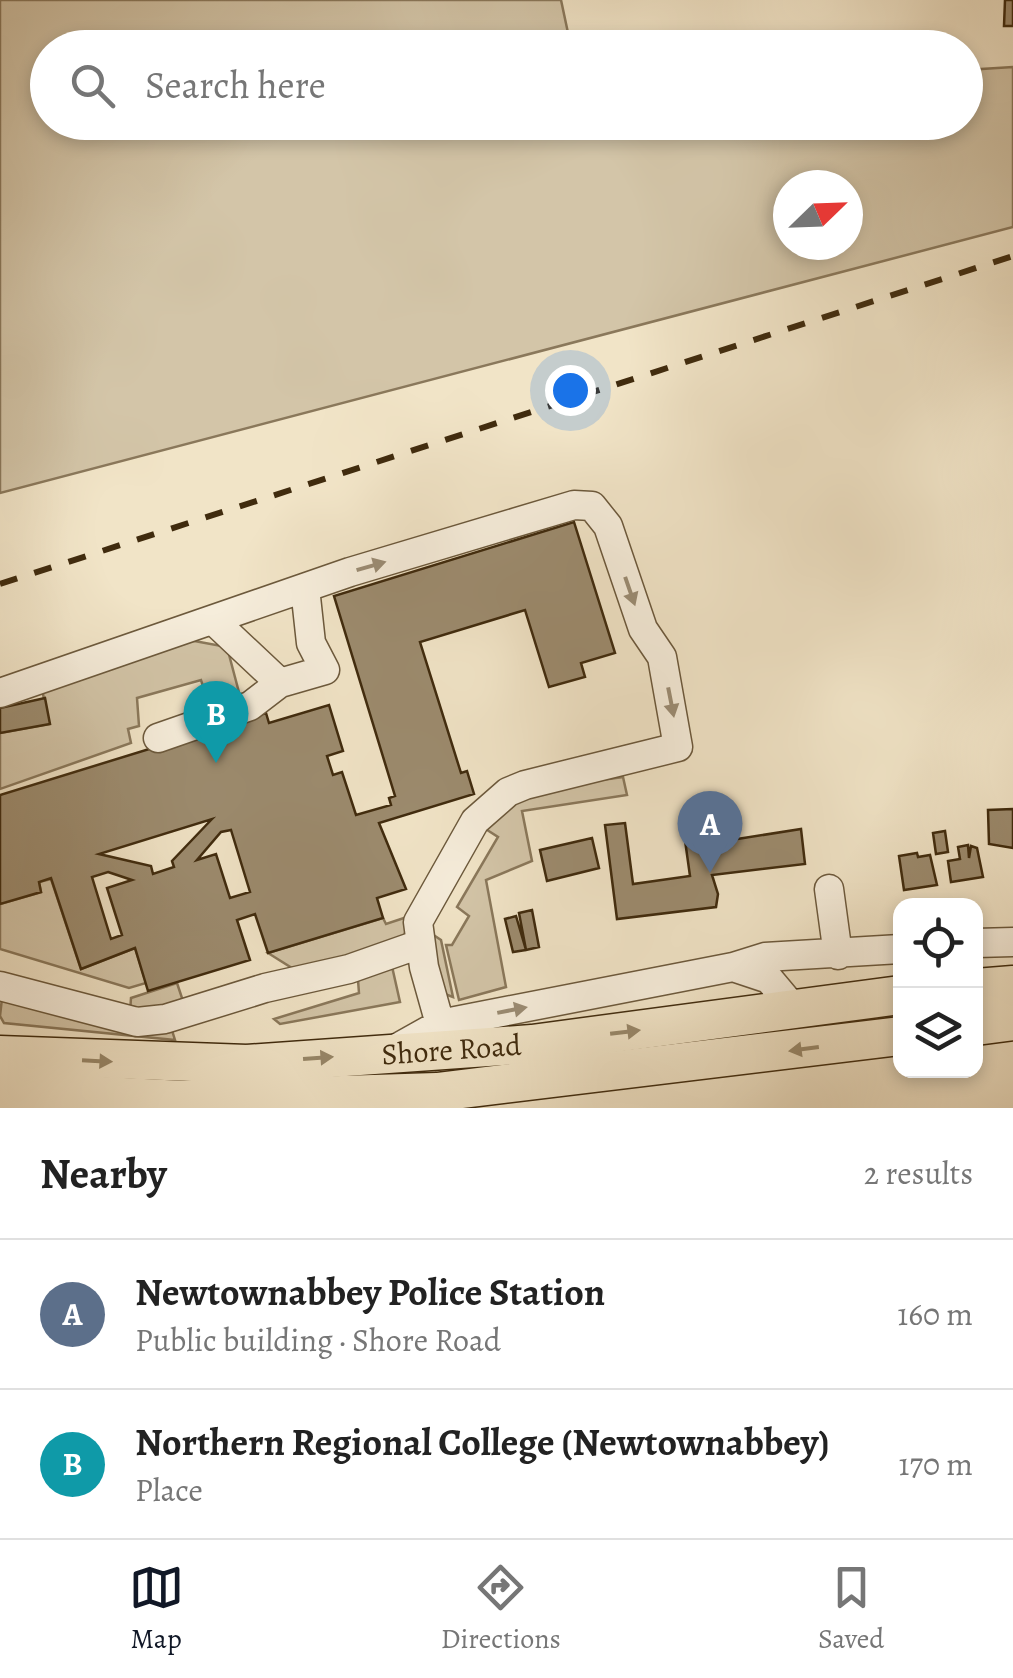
<!DOCTYPE html>
<html lang="en">
<head>
<meta charset="utf-8">
<style>
  body { margin:0; font-family:Alegreya,serif; background:#f2f2f2; color:#222 }
  .controls { position:absolute; right:30px; bottom:30px; display:grid; overflow:hidden; border-radius:20px; box-shadow:0 5px 15px #0003 }
  .controls button { width:90px; height:90px; display:grid; place-items:center; padding:0; border:0; border-bottom:2px solid #e0e0e0; background:#fff; color:#222; font:50px sans-serif }
  .compass { position:absolute; left:773px; top:170px; width:90px; height:90px; border-radius:50%; background:#fff; box-shadow:0 5px 15px #0003; rotate:67deg }
  .you { position:absolute; left:570px; top:390px; width:35px; height:35px; margin:-25px; border:8px solid #fff; border-radius:50%; background:#1a73e8; box-shadow:0 0 0 15px #1a73e833 }
  .badge { display:grid; place-items:center; width:65px; height:65px; border-radius:50%; background:#111827; color:#fff; font-size:32px; font-weight:700 }
  .pin { position:absolute; translate:-50% -82px; filter:drop-shadow(0 2px 5px #0008) }
  .pin::after { content:''; position:absolute; top:52px; width:35px; height:30px; background:inherit; clip-path:polygon(0 0,100% 0,50% 100%) }
  .list { margin:0; padding:0; list-style:none }
  h2 { display:flex; justify-content:space-between; align-items:center; height:130px; margin:0; padding:0 40px; font-size:42px }
  h2 small { font-size:32px; font-weight:400; color:#767676 }
  .list li { display:grid; grid-template-columns:65px 1fr auto; gap:30px; align-items:center; box-sizing:border-box; height:150px; padding:0 40px; border-top:2px solid #e0e0e0 }
  .list b { display:block; font-size:38px; white-space:nowrap }
  .list p { margin:0; font-size:32px; white-space:nowrap; color:#767676 }
  .list em { font-size:32px; font-style:normal; color:#767676 }
  .icon { flex:none; width:55px; height:55px; fill:none; stroke:currentColor; stroke-width:2; stroke-linecap:round; stroke-linejoin:round }
  .map { position:relative; flex:none; width:1013px; height:1108px; overflow:hidden }
  .search { position:absolute; background:#fff; box-shadow:0 5px 15px #0003; left:30px; right:30px; top:30px; height:110px; display:flex; align-items:center; gap:25px; box-sizing:border-box; padding:0 35px; border-radius:55px; color:#767676; font-size:38px }
  .sheet { height:430px; background:#fff }
  nav { display:flex; justify-content:space-around; align-items:center; box-sizing:border-box; height:140px; border-top:2px solid #e0e0e0; background:#fff; font-size:28px; color:#767676 }
  nav a { display:grid; justify-items:center; gap:5px }
  nav .on { color:#111827 }
  .map>svg:first-child { display:block }
  .green { fill:#d3c5a8; stroke:#8a785b; stroke-width:2.5; fill-rule:evenodd }
  .building { fill:#9c8b6e; stroke:#402b0e; stroke-width:2.5; fill-rule:evenodd }
  .lines { fill:none; stroke-linecap:round; stroke-linejoin:round }
  .minor-casing { stroke:#6c593c; stroke-width:31 }
  .highway-casing { stroke:#402b0e; stroke-width:41 }
  .minor { stroke:#f6eddb; stroke-width:28 }
  .highway { stroke:#f1e4c7; stroke-width:38 }
  .rail { stroke:#402b0e; stroke-width:6; stroke-dasharray:18 18; stroke-linecap:butt }
  .oneway { fill:#9b8c74 }
  .oneway2 { fill:#98886a }
  .labels { text-anchor:middle; dominant-baseline:central; stroke-width:8; stroke-linejoin:round; paint-order:stroke }
  .street-label { font-size:30px; fill:#402b0e; stroke:#f6eddb }
</style>
</head>
<body>
<div class="map">
<svg width="1013" height="1108" viewBox="0 0 1013 1108">
  <rect width="100%" height="100%" fill="#f1e4c7"/>
  <filter id="stains"><feTurbulence type="fractalNoise" baseFrequency=".002" numOctaves="4"/><feColorMatrix values="0 0 0 0 .2 0 0 0 0 .09 0 0 0 0 .02 0 0 0 .5 -.17"/></filter>
  <radialGradient id="worn" r=".72"><stop offset=".6" stop-color="#630" stop-opacity="0"/><stop offset="1" stop-color="#630" stop-opacity=".3"/></radialGradient>
  <path class="green" d="M0 0H561L571 47 48 48V122H966V70L1013 67V227L0 493ZM788 185H848V245H788Z
    M189 640 227 647 241 700 211 711 201 680 137 698 139 726 128 729 131 743 0 789V733L49 724 42 689Z
    M623 777 627 795 522 811 532 861 486 880 506 987 459 1000 446 945H452L469 916 457 907 498 837 484 828C515 787 575 784 623 777Z
    M51 879 81 969 135 948 146 983 129 988 0 949V904L41 892 39 882Z
    M410 916 404 936 300 973 268 953 383 918 386 924Z
    M429 932 441 940 453 997 442 993Z
    M391 962 400 1002 280 1024 274 1019 359 993 358 980Z
    M177 983 183 1001 130 1013 131 998Z
    M2 998 170 1024 175 1040 4 1023 0 1016Z"/>
  <path class="building" d="M1005 0H1013V26H1004Z
    M574 522 615 653 581 663 585 677 549 687 525 610 420 642 461 773 467 771 474 794 379 823 406 889 377 898 383 918 268 953 255 914 237 920 250 960 148 991 135 948 81 969 51 878 39 882 41 892 0 904V795L266 713 269 723 329 705 343 751 327 756 333 775 342 772 356 815 391 805 389 798 395 796 334 596ZM212 819 172 861 174 867 153 874 151 866 99 854ZM231 830 250 892 230 898 216 854 197 860 221 832ZM108 872 132 880 107 888 122 935 111 939 92 877Z
    M45 698 50 724 0 733V708Z
    M1013 809V848L989 844 988 810Z
    M625 823 633 884 690 876 684 833 710 830 712 843 801 829 805 864 712 875 718 894 716 907 617 919 605 825Z
    M945 831 948 852 936 854 933 833Z
    M592 838 599 868 547 881 540 850Z
    M968 845 969 858 971 846 977 848 983 877 951 882 948 861 960 859 958 847Z
    M917 853 918 857 930 855 937 885 904 890 899 856Z
    M532 910 539 947 526 950 519 913Z
    M516 916 526 950 513 952 505 919Z"/>
  <g class="lines">
    <g class="minor-casing">
      <path id="minor" d="M213 620 280 683
        M0 693 350 572 574 505 592 506 608 526 643 629 662 657 678 747 525 785 508 792 475 821 418 922 424 967 440 1024
        M158 738 250 706 280 683 325 670 311 643 305 588
        M829 889 838 955
        M976 943 1013 942
        M733 967 765 957 900 949
        M0 986 137 1022 165 1019 265 988 349 969 420 944
        M390 1052 440 1024 733 967 769 979 795 1010"/>
    </g>
    <g class="highway-casing">
      <g id="highway">
        <path d="M976 988 1013 985"/>
        <path d="M976 1026 1013 1021"/>
        <path id="s1" d="M0 1055 247 1064 532 1044 900 995"/>
        <path d="M0 1091 184 1100 437 1092 900 1036"/>
      </g>
    </g>
    <use href="#minor" class="minor"/>
    <use href="#highway" class="highway"/>
    <path class="rail" d="M0 584 1013 256"/>
  </g>
  <defs><path id="oneway-solid" d="M-6-.8H1V-3.2L6.5 0L1 3.2V.8H-6Z" transform="scale(2.5)"/></defs>
  <g class="oneway">
    <use href="#oneway-solid" transform="translate(371 566) rotate(-16)"/>
    <use href="#oneway-solid" transform="translate(630 591) rotate(71)"/>
    <use href="#oneway-solid" transform="translate(671 702) rotate(79)"/>
    <use href="#oneway-solid" transform="translate(512 1010) rotate(-11)"/>
  </g>
  <g class="oneway2">
    <use href="#oneway-solid" transform="translate(625 1032) rotate(-7)"/>
    <use href="#oneway-solid" transform="translate(804 1049) rotate(172)"/>
    <use href="#oneway-solid" transform="translate(318 1058) rotate(-4)"/>
    <use href="#oneway-solid" transform="translate(97 1061) rotate(3)"/>
  </g>
  <g class="labels">
    <g class="street-label">
      <text stroke="none"><textPath href="#s1" startOffset="452">Shore Road</textPath></text>
    </g>
  </g>
  <rect width="100%" height="100%" filter="url(#stains)"/>
  <rect width="100%" height="100%" fill="url(#worn)"/>
</svg>
<div class="controls">
<button><svg class="icon" aria-label="locate" viewBox="0 0 24 24"><circle cx="12" cy="12" r="6"/><path d="M12 2v4M12 18v4M2 12h4M18 12h4"/></svg></button>
<button><svg class="icon" aria-label="layers" viewBox="0 0 24 24"><path d="M12 4l9 5-9 5-9-5zM3 14l9 5 9-5"/></svg></button>
</div>
<svg class="compass" viewBox="-18 -18 36 36"><path d="M0-13l5 13h-10z" fill="#e53935"/><path d="M0 13l5-13h-10z" fill="#767676"/></svg>
<div class="you"></div>
<div class="pin badge" style="left:710px;top:873px;background:#5c6f8a">A</div>
<div class="pin badge" style="left:216px;top:763px;background:#0f9aa8">B</div>
<div class="search"><svg class="icon" aria-label="search" viewBox="0 0 24 24"><circle cx="10" cy="10" r="6"/><path d="M15 15l6 6"/></svg>Search here</div>
</div>
<section class="sheet">
<h2>Nearby<small>2 results</small></h2>
<ul class="list">
<li><span class="badge" style="background:#5c6f8a">A</span><div><b>Newtownabbey Police Station</b><p>Public building · Shore Road</p></div><em>160 m</em></li>
<li><span class="badge" style="background:#0f9aa8">B</span><div><b>Northern Regional College (Newtownabbey)</b><p>Place</p></div><em>170 m</em></li>
</ul>
</section>
<nav>
<a class="on"><svg class="icon" aria-label="map" viewBox="0 0 24 24"><path d="M3 6l6-2 6 2 6-2v14l-6 2-6-2-6 2zM9 4v14M15 6v14"/></svg>Map</a>
<a><svg class="icon" aria-label="directions" viewBox="0 0 24 24"><path d="M12 3l9 9-9 9-9-9zM9 14v-3h6M13 9l2 2-2 2"/></svg>Directions</a>
<a><svg class="icon" aria-label="saved" viewBox="0 0 24 24"><path d="M7 4h10v16l-5-4-5 4z"/></svg>Saved</a>
</nav>
</body>
</html>
